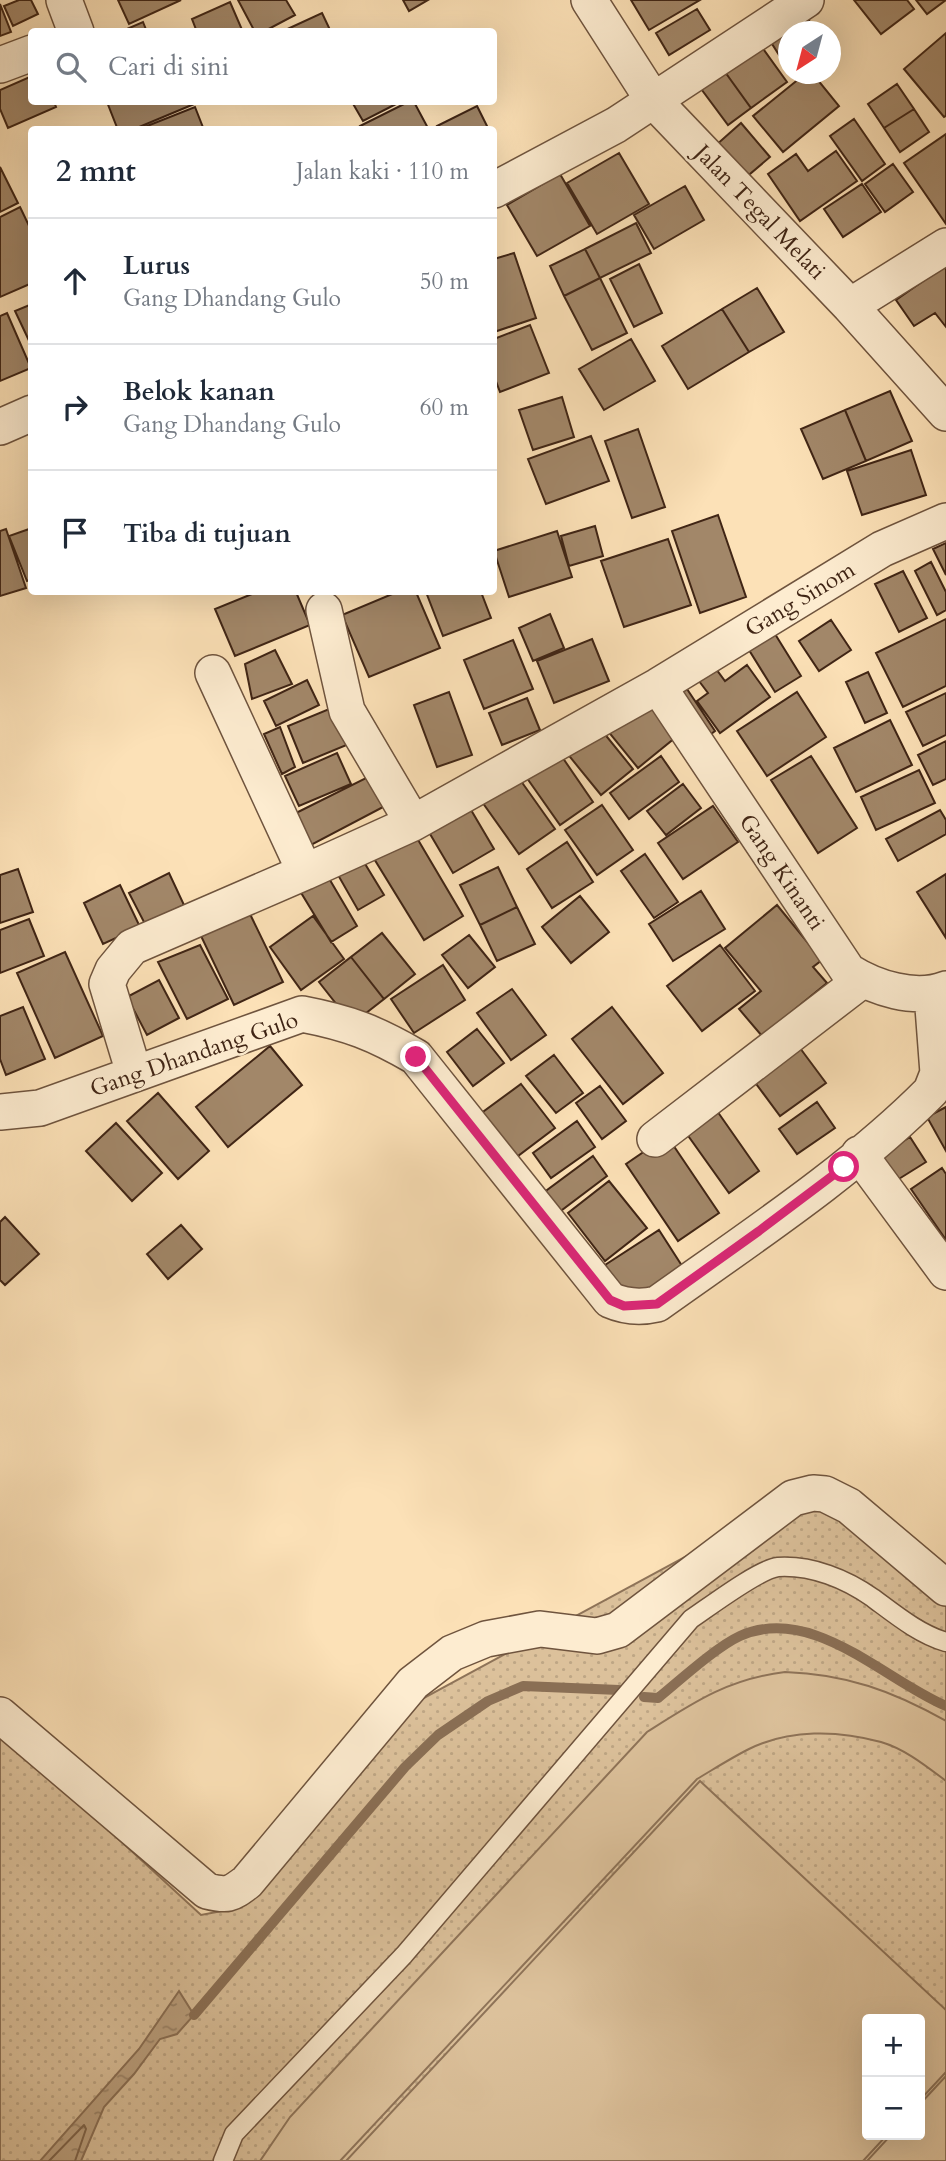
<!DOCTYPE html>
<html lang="id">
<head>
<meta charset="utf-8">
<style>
  body { margin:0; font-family:Cardo,serif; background:#f6f6f7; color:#1f2937 }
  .controls { position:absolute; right:21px; bottom:21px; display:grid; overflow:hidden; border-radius:7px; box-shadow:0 7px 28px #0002 }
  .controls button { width:63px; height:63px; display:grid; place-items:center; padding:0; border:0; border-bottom:2px solid #e0e1e3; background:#fff; color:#1f2937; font:35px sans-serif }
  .compass { position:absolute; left:778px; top:21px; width:63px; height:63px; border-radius:50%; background:#fff; box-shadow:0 7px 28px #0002; rotate:216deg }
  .stop { position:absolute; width:21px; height:21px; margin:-16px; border:5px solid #db2777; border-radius:50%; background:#fff }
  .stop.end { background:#db2777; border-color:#fff; box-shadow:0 2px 7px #0008 }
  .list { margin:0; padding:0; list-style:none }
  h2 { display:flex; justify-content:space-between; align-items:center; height:91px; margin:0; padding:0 28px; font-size:30px }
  h2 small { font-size:23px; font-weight:400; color:#747a83 }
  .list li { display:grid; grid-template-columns:46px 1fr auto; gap:21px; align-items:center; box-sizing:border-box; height:126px; padding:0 28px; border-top:2px solid #e0e1e3 }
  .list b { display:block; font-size:26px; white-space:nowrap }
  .list p { margin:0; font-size:23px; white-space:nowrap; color:#747a83 }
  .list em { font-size:23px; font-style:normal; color:#747a83 }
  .icon { flex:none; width:38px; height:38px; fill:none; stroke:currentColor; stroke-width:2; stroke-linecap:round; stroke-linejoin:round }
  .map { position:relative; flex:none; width:946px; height:2161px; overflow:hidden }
  .search { position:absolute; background:#fff; box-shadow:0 7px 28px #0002; left:28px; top:28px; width:469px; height:77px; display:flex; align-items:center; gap:18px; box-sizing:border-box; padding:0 24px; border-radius:7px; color:#747a83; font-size:26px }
  .panel { position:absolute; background:#fff; box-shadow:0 7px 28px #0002; left:28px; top:126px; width:469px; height:469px; border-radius:7px }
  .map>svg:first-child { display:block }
  .grass { fill:url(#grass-dots); stroke:#8e7358; stroke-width:2; fill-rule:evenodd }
  .garden { fill:#dcc19b; stroke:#8e7358; stroke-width:2 }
  .water { fill:url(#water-ripples); stroke:#8a6f55; stroke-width:2 }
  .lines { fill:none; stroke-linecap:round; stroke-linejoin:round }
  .shore { stroke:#7e634a; stroke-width:2 }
  .stream { stroke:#8a6f55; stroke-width:10 }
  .building { fill:#a28769; stroke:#402515; stroke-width:2 }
  .lane-casing { stroke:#6f543e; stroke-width:21 }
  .street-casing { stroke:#6f543e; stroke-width:38 }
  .lane { stroke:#fdecd0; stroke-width:18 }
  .street { stroke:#fdecd0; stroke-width:35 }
  .route { stroke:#db2777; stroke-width:9 }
  .labels { text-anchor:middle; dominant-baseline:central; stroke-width:5; stroke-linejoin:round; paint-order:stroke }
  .street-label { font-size:23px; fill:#402515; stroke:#fdecd0 }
</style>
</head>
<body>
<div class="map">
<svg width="946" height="2161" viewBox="0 0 946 2161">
  <defs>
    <pattern id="grass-dots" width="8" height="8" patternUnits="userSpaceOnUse" patternTransform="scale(1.75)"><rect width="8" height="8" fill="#dcc19b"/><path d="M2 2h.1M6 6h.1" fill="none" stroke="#bea685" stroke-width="1.8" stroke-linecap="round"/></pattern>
    <pattern id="water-ripples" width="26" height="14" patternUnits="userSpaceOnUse" patternTransform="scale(1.75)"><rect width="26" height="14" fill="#bca180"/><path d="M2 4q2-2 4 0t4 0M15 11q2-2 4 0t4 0" fill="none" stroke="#9a8368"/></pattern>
  </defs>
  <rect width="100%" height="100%" fill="#fce1b7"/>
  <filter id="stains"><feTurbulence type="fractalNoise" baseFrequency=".00286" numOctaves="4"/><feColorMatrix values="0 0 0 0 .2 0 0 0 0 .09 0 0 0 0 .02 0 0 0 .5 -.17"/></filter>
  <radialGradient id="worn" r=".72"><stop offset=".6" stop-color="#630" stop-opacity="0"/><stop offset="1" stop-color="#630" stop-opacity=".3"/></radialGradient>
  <path class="grass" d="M794 1498 825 1504 946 1604V2161H0V1730L201 1915 227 1910 385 1719ZM867 2019H920V2135H867Z"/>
  <path class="garden" d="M785 1672C846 1674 893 1691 946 1721V1781C926 1766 905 1749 881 1742 838 1730 789 1729 749 1749 731 1758 714 1769 697 1779L340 2161H260L290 2117 647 1732C694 1702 728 1679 785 1672Z
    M700 1781 946 2010V2072L920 2100V2019H867V2135H887L863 2161H346Z
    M946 2076V2161H867L891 2135H920V2104Z"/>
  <path class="water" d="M179 1991 194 2015 177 2034 160 2039 134 2074 104 2107 81 2161H40L139 2049Z"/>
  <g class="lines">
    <path class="shore" d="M49 2161 84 2125 86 2129 75 2161"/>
    <path class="stream" d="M644 1697 658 1698C679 1681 716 1647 740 1636 812 1604 883 1679 946 1706
      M194 2015 405 1767 438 1735 488 1701 523 1686 619 1690"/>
  </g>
  <path class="building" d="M19 0H31L38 14 13 26 4 6Z
    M118 0H181L129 24Z
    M238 0H286L295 15 263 32H255Z
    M403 0H428L409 11Z
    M631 0H700L649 30Z
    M854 0H907L914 9 881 34Z
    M916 0H946L927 14Z
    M230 2 243 32H197L192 19Z
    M0 4 11 32 0 36Z
    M697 9 710 30 669 55 656 33Z
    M803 12 817 32H788V69L767 36Z
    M322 13 331 32H281Z
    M143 22 147 32H120Z
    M946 33V116L944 117 904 69Z
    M756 39 787 82 751 108 720 65Z
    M720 65 751 108 728 125 696 82Z
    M805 74H813L839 106 783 152 753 116Z
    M32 76V102H54L56 107 8 128 0 109V90Z
    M897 84 914 109 884 128 868 104Z
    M107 102H199L132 130H118Z
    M352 102H400L363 121Z
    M408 102H414L429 130H362L360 126Z
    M477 106 489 130H439L437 126Z
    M195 107 204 130H137Z
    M914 109 929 132 900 152 884 128Z
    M854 119 885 164 862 181 830 136Z
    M741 123 770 157 744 179 715 146Z
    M946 134V224L904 163Z
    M836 151 857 181 800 221 768 174 796 154 808 171Z
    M619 153 649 204 597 234 567 183Z
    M893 164 913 192 885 212 865 184Z
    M0 167 18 203 0 212Z
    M560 174 590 226 537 256 507 205Z
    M862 184 881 212 843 237 824 209Z
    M685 186 704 220 654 249 634 215Z
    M20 207 32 232V283L0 297V217Z
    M636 223 651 253 600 278 585 249Z
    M585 249 600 278 564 296 550 266Z
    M514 253 536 318 494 332V259Z
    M639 264 662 313 634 327 610 279Z
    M946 265V327L935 313 914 326 896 300Z
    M600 278 627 333 592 350 564 296Z
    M757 288 784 332 749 352 722 309Z
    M32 304V347L15 311Z
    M722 309 749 352 688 389 662 346Z
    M7 313 31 368 0 381V316Z
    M530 325 549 373 500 392 494 376V339Z
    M631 339 655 381 604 410 579 369Z
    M890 391 912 441 866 461 845 410Z
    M562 397 574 437 533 450 519 410Z
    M845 410 866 461 823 479 801 429Z
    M638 429 665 507 632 518 605 441Z
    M591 436 609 481 546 504 528 459Z
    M911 450 926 495 862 515 847 471Z
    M718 515 746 597 700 613 672 531Z
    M595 526 603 556 569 566 561 536Z
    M32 528V579L27 581 9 536Z
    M6 529 26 588 0 596V531Z
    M557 531 572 577 509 597 494 551Z
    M668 539 691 605 624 627 601 561Z
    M946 543V575L933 549Z
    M931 562 946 592V610L937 615 915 571Z
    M903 571 927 618 899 632 875 584Z
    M257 592H296L310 625 235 656 215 609Z
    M397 592H416L440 648 369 677 342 615Z
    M426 592H481L491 618 443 636Z
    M550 614 564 648 533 661 519 628Z
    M946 619V686L903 707 876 653Z
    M831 620 851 650 819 671 799 641Z
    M775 634 801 676 775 692 749 650Z
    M592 639 609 681 554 703 537 661Z
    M513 640 533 689 484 709 464 660Z
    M275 650 292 684 252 699 245 664Z
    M747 665 770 697 720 733 697 701 708 693 699 681 716 669 725 681Z
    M868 672 887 713 865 723 846 682Z
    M307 680 319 705 276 726 264 701Z
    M687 689 715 731 699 743 670 700Z
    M449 692 472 755 437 767 414 705Z
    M797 692 826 737 767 776 737 731Z
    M946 693V735L923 746 906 712Z
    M527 698 540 730 502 745 489 713Z
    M645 700 676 737 638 768 607 730Z
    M334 707 349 744 303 763 288 726Z
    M890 720 912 765 856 792 834 748Z
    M280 727 295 767 282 774 264 734Z
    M599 727 633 769 601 795 566 752Z
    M946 741V779L933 785 918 755Z
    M556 748 593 802 560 825 522 771Z
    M337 753 351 784 299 806 285 776Z
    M661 756 679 782 629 819 610 793Z
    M811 756 857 828 818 853 771 780Z
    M919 770 935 803 876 830 861 797Z
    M516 774 555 829 519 854 480 799Z
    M370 776 385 806 311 845 294 814Z
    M683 784 701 808 666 835 647 811Z
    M464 798 494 849 453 873 423 822Z
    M602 805 633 850 597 875 565 830Z
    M713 806 738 842 683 879 658 843Z
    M940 810 946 820V834L898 861 886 839Z
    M414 833 463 916 424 940 373 857Z
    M567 842 593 882 552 908 527 869Z
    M359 854 384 895 358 910 334 868Z
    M645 854 678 902 654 918 621 871Z
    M498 867 517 907 480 925 460 885Z
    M18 869 33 912 0 923V875Z
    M169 873 184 905 145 924 129 893Z
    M946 874V938L917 892Z
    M327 875 357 926 331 942 300 891Z
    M120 885 140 927 103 944 84 903Z
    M701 891 725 929 673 961 649 924Z
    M580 896 609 932 571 963 542 927Z
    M777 905 822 960 813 967 827 983 762 1036 739 1009 761 991 725 948Z
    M517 907 535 944 497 961 480 925Z
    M249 912 283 982 234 1005 201 936Z
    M313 916 344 959 301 990 270 947Z
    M29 919 44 956 0 973V930Z
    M382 933 415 974 384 999 351 957Z
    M469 935 495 967 468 988 442 955Z
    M200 945 228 999 187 1019 158 962Z
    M720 945 755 991 702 1031 667 986Z
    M65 952 103 1036 55 1058 17 973Z
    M351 957 384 999 352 1024 319 982Z
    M443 965 465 1000 414 1033 391 999Z
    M159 980 179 1018 147 1035 127 997Z
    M512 989 546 1035 511 1060 477 1013Z
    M23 1007 45 1059 6 1075 0 1059V1016Z
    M612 1007 663 1073 623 1104 572 1039Z
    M477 1029 504 1063 473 1086 447 1052Z
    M797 1044 826 1083 780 1116 751 1077Z
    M270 1046 302 1085 228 1147 196 1107Z
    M554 1055 583 1093 556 1113 526 1076Z
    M521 1084 555 1128 510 1162 476 1117Z
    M600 1086 626 1121 602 1139 576 1103Z
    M158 1093 209 1151 178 1179 127 1121Z
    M817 1102 835 1128 797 1154 779 1129Z
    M946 1107V1151L927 1117Z
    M715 1108 759 1171 729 1193 684 1130Z
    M577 1121 595 1147 551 1178 533 1153Z
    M116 1123 162 1173 132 1201 86 1151Z
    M667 1136 719 1213 678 1241 626 1164Z
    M910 1137 926 1162 894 1182 878 1157Z
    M593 1156 607 1176 554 1216 539 1196Z
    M942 1168 946 1174V1240L911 1189Z
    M609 1181 647 1228 605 1261 568 1213Z
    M5 1217 39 1254 5 1285 0 1280V1222Z
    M181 1225 202 1249 168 1279 147 1254Z
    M659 1230 684 1269 630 1303 605 1265Z"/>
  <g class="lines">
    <g class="lane-casing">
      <path id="lane" d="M223 2161 234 2134 404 1955 691 1619C709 1607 759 1569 778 1567 812 1565 846 1579 873 1598 896 1615 919 1634 946 1642"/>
    </g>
    <g class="street-casing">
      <path id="street" d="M64 0 76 32
        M589 0 653 100 850 306 946 413
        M0 65 32 53
        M494 190 616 125 806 0
        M850 306 946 246
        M0 427 32 413
        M324 610 347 711 413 823
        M658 686 848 971C875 988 915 1001 946 989
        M305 872 413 823 658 686 882 549 946 521
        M134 1073 107 984 113 970 132 947 305 872 213 673
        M0 1112 40 1108 302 1014C349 1023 375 1033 416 1057L610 1300C626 1307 640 1308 657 1304 748 1239 853 1170 931 1091L938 1073 932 994
        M655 1139 862 980
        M859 1154 946 1272
        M0 1715 207 1891C227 1896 230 1895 247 1882L413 1683 452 1653 486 1639 540 1629 597 1636 618 1630 793 1498 813 1493 825 1494 849 1506 946 1588"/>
    </g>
    <use href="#lane" class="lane"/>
    <use href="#street" class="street"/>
  </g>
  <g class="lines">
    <path class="route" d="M416 1057 610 1300 624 1306 657 1304 759 1231 844 1167"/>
  </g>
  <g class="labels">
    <g class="street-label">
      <text transform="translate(760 212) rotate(46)">Jalan Tegal Melati</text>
      <text transform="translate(800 599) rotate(-31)">Gang Sinom</text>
      <text transform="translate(782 872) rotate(56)">Gang Kinanti</text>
      <text transform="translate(194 1054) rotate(-19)">Gang Dhandang Gulo</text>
    </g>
  </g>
  <rect width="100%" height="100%" filter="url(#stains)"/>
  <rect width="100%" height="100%" fill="url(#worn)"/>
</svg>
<div class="controls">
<button>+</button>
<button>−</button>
</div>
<svg class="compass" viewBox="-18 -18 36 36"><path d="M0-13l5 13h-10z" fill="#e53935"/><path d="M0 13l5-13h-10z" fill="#747a83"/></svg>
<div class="stop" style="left:844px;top:1167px"></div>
<div class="stop end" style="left:416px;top:1057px"></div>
<div class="search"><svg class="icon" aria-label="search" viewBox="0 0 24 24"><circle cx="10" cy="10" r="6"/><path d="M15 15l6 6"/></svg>Cari di sini</div>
<section class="panel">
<h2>2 mnt<small>Jalan kaki · 110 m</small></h2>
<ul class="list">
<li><svg class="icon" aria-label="ahead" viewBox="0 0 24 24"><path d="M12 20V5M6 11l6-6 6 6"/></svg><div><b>Lurus</b><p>Gang Dhandang Gulo</p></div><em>50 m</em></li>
<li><svg class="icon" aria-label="right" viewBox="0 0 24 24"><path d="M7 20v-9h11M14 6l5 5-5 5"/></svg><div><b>Belok kanan</b><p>Gang Dhandang Gulo</p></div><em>60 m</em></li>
<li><svg class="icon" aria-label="arrive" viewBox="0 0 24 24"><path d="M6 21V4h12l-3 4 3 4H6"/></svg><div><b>Tiba di tujuan</b></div></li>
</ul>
</section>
</div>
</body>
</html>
